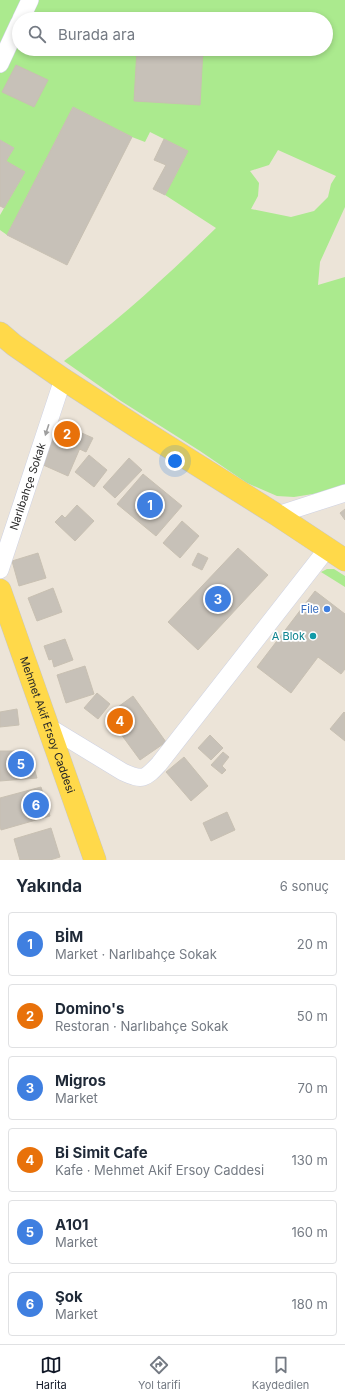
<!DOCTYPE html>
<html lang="tr">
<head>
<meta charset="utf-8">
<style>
  body { margin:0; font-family:Inter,sans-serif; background:#f2f2f3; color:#1f2937 }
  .you { position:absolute; left:175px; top:461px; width:14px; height:14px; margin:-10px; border:3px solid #fff; border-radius:50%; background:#1a73e8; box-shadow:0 0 0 6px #1a73e833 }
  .badge { display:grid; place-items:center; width:26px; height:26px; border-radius:50%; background:#111827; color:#fff; font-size:13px; font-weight:700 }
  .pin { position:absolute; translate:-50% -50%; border:2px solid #fff; box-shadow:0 1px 4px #0006 }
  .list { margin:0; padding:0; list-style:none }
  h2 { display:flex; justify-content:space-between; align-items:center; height:52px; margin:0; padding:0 16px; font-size:17px }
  h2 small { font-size:13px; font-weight:400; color:#747a83 }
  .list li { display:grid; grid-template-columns:26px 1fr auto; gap:12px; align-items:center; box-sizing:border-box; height:64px; margin:0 8px 8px; padding:0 8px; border:1px solid #e0e1e3; border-radius:4px }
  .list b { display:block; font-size:15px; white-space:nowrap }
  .list p { margin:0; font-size:13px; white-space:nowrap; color:#747a83 }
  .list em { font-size:13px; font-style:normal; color:#747a83 }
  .icon { flex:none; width:22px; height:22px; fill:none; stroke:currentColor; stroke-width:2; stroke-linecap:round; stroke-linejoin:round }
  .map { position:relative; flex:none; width:345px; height:860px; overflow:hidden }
  .search { position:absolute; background:#fff; box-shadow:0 2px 6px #0003; left:12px; right:12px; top:12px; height:44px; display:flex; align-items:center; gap:10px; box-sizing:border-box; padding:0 14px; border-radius:22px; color:#747a83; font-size:15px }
  .sheet { height:484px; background:#fff }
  nav { display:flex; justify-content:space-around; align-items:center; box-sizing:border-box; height:56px; border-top:1px solid #e0e1e3; background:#fff; font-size:11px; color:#747a83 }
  nav a { display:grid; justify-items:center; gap:2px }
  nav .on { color:#111827 }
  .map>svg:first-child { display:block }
  .green { fill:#abea8e; fill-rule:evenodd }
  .building { fill:#c7c1b8; stroke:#c8c0b2 }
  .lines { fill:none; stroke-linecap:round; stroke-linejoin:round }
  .street-casing { stroke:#cdd1e3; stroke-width:18 }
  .primary-casing { stroke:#c7c7c7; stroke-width:23 }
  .street { stroke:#fff; stroke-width:17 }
  .primary { stroke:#ffd94a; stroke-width:22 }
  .oneway { fill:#9e9e9e }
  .shop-dot { fill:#3f7fe0; stroke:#fff; stroke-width:1.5 }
  .culture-dot { fill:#0f9aa8; stroke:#fff; stroke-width:1.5 }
  .labels { text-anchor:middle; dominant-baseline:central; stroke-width:3.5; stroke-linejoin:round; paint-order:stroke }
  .street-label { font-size:11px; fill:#282828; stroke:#fff }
  .shop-label { font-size:11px; fill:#366cbe; stroke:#fff; text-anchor:end }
  .culture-label { font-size:11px; fill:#0d838f; stroke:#fff; text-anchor:end }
</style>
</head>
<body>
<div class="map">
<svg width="345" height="860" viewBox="0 0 345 860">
  <rect width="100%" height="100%" fill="#ece4d8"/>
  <path class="green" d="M0 0H345V207L320 262 318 285 345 277V486L319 493 294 497 277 496 247 483 200 451 121 401 64 361C118 321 168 275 216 228L165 195 188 151 150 132 145 142 132 137 73 107 7 235 0 230V215L25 172 6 161 14 148 0 140ZM19 19H326V49H19ZM278 150 336 176 331 184 328 197 314 211 291 217 251 209 258 196 259 183 250 171 269 165Z
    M327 569H334L345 576V587L321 572Z"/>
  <path class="building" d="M137 49H203L200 105 134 101Z
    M16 65 48 80 34 107 2 92Z
    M73 107 132 137 67 265 7 235Z
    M164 139 188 151 165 195 153 189 166 165 154 160Z
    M0 140 14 148 6 161 25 172 4 208 0 206Z
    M59 423 93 438 86 452 53 437Z
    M53 437 80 448 68 476 41 464Z
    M89 455 107 470 94 487 75 472Z
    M129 458 142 470 115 498 103 487Z
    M143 474 182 506 156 536 117 504Z
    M77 505 94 521 75 541 55 522 62 515 65 518Z
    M345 509V520L340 513Z
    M182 521 199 536 180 558 163 543Z
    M238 548 268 575 198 650 168 622Z
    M38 553 46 578 19 586 12 561Z
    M198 553 208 558 202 570 192 565Z
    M53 588 62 612 37 621 28 598Z
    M315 591 345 614V669L341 674 318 657 291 693 257 667Z
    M65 639 73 660 54 667 52 659 49 660 44 646Z
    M85 666 94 694 66 703 57 675Z
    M97 693 110 704 98 719 84 708Z
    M133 696 166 742 140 760 107 715Z
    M17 709 19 725 0 727V712Z
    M344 712 345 713V741L330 729Z
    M210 735 223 748 211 760 198 748Z
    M0 751H29L37 778 0 781Z
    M223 752 229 757 222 766 226 770 222 774 211 765Z
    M184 757 208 786 191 801 166 772Z
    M41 787 50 816 1 830 0 826V798Z
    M227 812 235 830 211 841 203 823Z
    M51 828 60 857 50 860H20L14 839Z"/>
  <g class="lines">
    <g class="street-casing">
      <g id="street">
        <path d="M21 19 30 0"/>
        <path d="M0 64 19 23"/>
        <path d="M277 515 345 493"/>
        <path id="s1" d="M0 570 63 379"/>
        <path d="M49 727 123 772C143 781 145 779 159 764L327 549"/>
      </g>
    </g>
    <g class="primary-casing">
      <g id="primary">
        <path d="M0 333 14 345 63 379 140 429 277 515 345 560"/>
        <path id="s2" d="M0 590 95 860"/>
      </g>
    </g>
    <use href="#street" class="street"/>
    <use href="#primary" class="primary"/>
  </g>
  <defs><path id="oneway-solid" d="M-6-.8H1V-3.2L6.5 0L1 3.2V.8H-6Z"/></defs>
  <use class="oneway" href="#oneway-solid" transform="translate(47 430) rotate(108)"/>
  <circle class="shop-dot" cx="327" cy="609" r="4"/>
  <circle class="culture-dot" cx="313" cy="636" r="4"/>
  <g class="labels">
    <g class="street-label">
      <text stroke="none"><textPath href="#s1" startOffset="88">Narlıbahçe Sokak</textPath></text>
      <text stroke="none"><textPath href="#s2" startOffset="143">Mehmet Akif Ersoy Caddesi</textPath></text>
    </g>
    <g class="shop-label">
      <text x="319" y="609">File</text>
    </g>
    <g class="culture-label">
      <text x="305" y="636">A Blok</text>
    </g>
  </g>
</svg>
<div class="you"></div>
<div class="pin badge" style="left:150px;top:505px;background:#3f7fe0">1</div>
<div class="pin badge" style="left:67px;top:434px;background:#e8710a">2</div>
<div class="pin badge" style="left:218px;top:599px;background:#3f7fe0">3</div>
<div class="pin badge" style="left:120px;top:721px;background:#e8710a">4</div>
<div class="pin badge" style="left:21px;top:764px;background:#3f7fe0">5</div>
<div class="pin badge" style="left:36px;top:805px;background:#3f7fe0">6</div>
<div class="search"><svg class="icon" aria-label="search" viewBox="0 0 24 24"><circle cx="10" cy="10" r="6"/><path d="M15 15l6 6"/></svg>Burada ara</div>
</div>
<section class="sheet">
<h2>Yakında<small>6 sonuç</small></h2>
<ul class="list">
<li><span class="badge" style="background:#3f7fe0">1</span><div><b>BİM</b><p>Market · Narlıbahçe Sokak</p></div><em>20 m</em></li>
<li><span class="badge" style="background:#e8710a">2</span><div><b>Domino's</b><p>Restoran · Narlıbahçe Sokak</p></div><em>50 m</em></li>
<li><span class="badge" style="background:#3f7fe0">3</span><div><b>Migros</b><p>Market</p></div><em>70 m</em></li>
<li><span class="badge" style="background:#e8710a">4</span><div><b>Bi Simit Cafe</b><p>Kafe · Mehmet Akif Ersoy Caddesi</p></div><em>130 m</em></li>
<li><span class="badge" style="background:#3f7fe0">5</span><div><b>A101</b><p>Market</p></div><em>160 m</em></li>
<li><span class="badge" style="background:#3f7fe0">6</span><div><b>Şok</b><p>Market</p></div><em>180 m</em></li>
</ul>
</section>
<nav>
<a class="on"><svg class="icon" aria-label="map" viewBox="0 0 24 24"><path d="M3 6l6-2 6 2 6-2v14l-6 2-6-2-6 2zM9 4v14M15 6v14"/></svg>Harita</a>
<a><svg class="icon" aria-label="directions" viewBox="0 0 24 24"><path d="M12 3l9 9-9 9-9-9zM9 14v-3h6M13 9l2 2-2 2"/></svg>Yol tarifi</a>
<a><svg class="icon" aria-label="saved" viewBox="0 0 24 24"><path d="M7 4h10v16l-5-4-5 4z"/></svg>Kaydedilen</a>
</nav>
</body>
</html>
